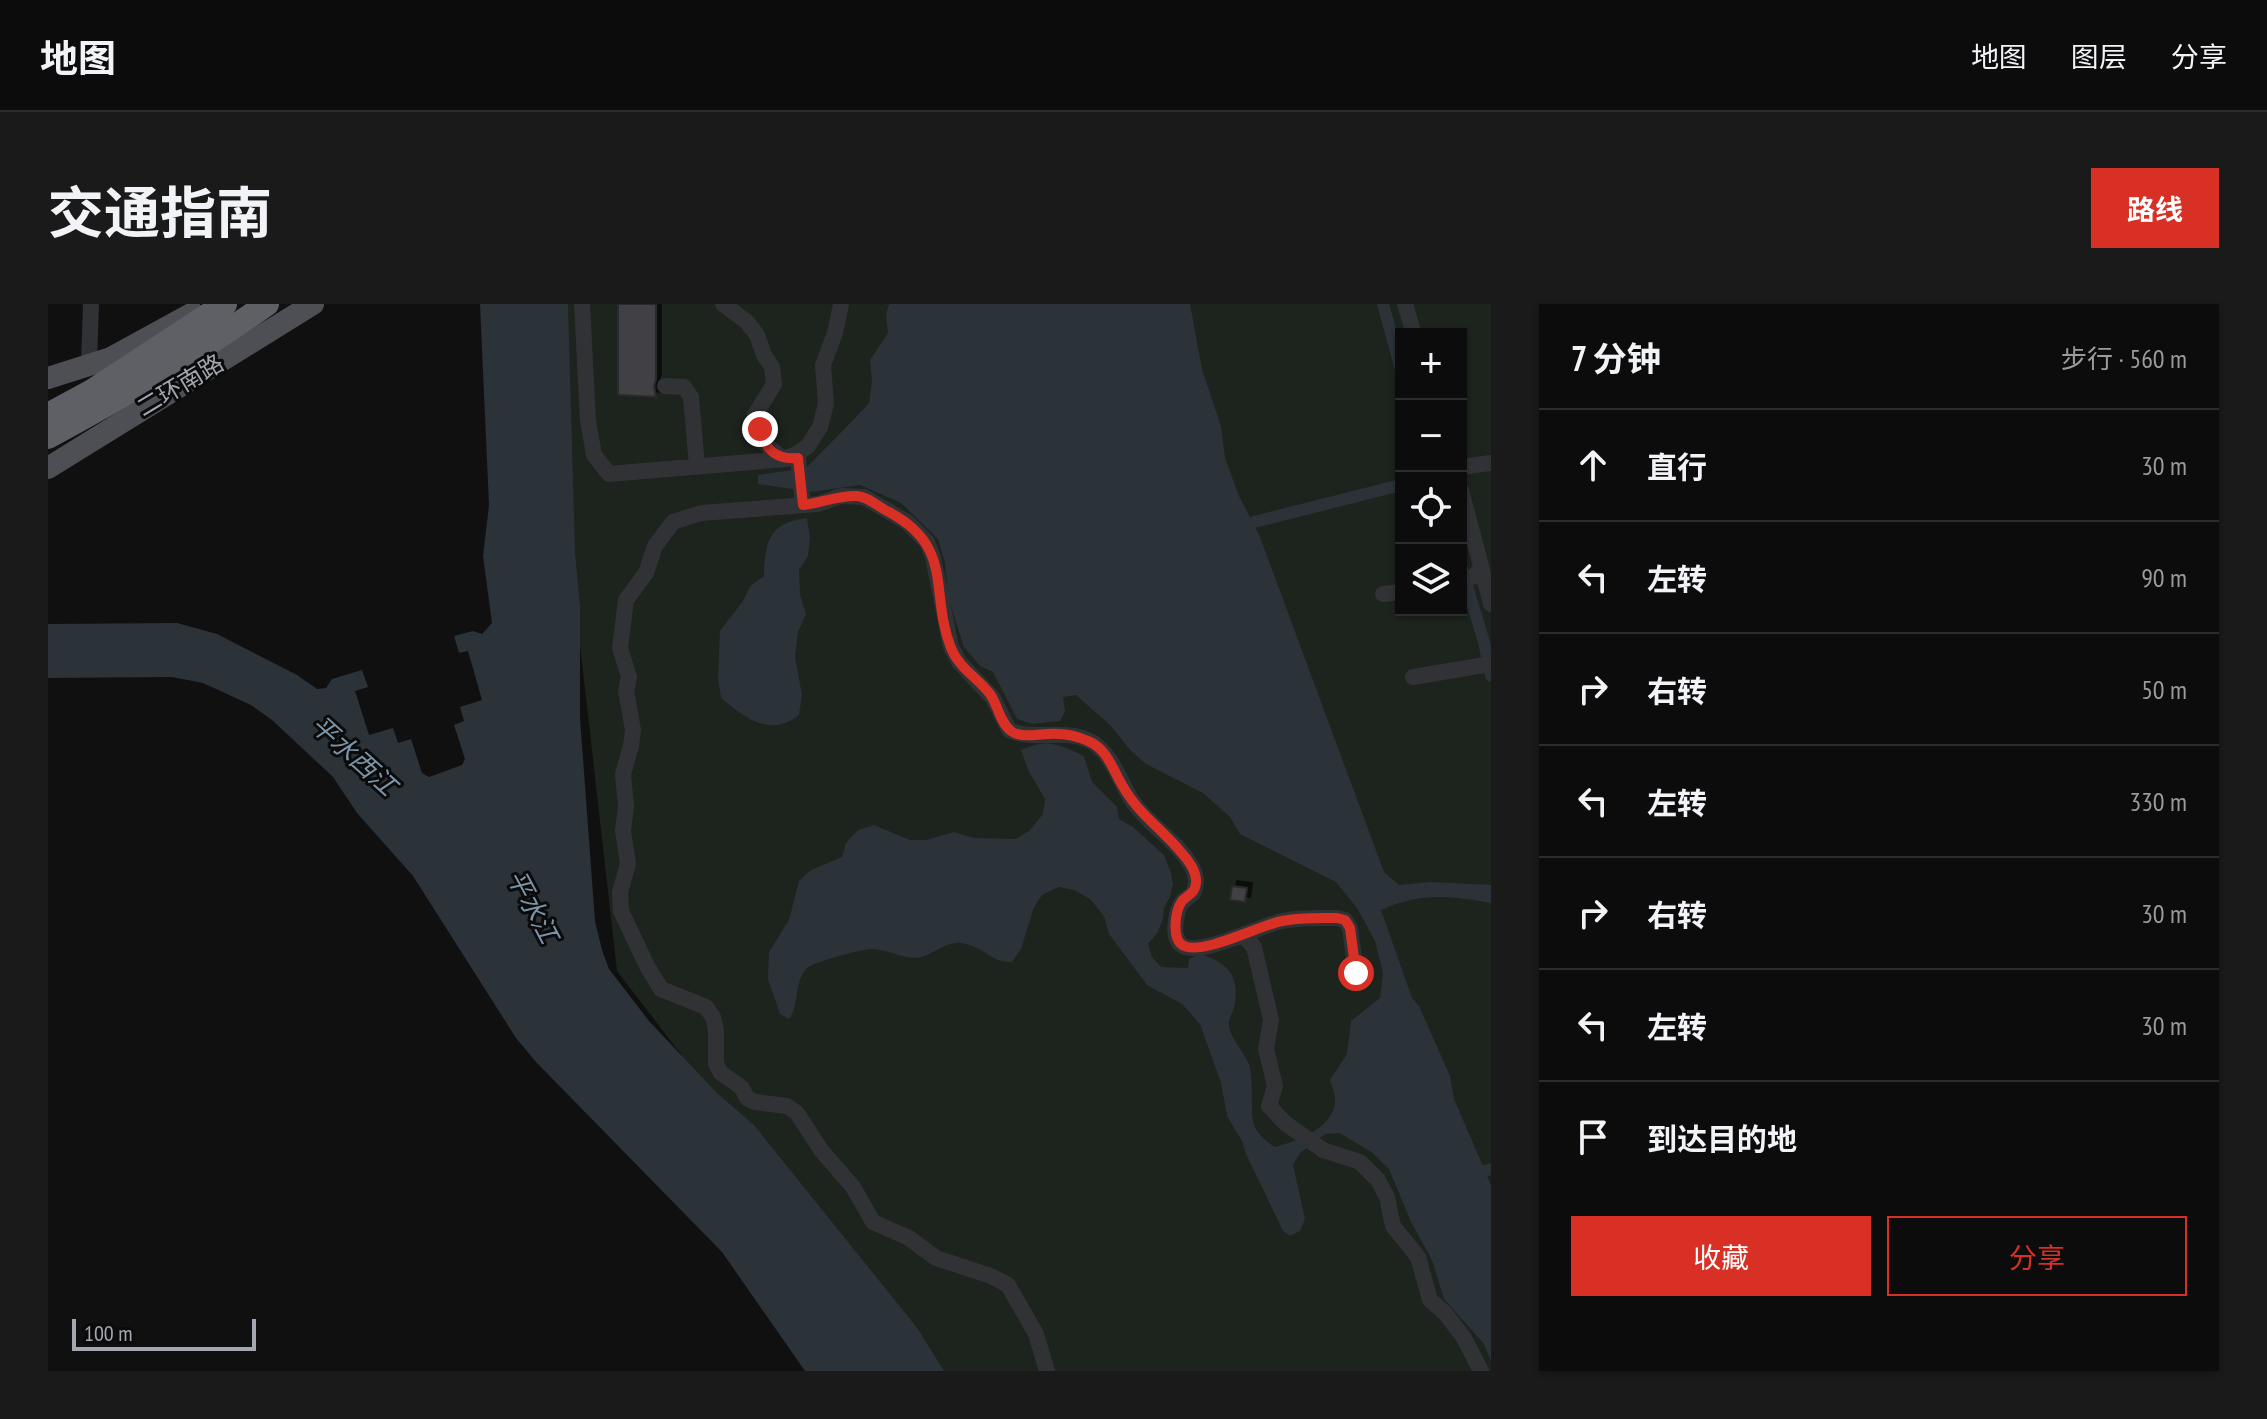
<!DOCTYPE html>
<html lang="zh">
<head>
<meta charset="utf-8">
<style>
  body { margin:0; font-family:"PT Sans Narrow","Noto Sans SC",sans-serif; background:#1a1a1b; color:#f1f3f6 }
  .controls { position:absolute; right:24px; top:24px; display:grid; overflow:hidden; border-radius:0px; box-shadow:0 2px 6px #0004 }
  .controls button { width:72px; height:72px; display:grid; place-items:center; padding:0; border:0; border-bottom:2px solid #2c2c2e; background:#0c0c0d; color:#f1f3f6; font:40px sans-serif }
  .scale { position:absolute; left:24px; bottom:20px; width:184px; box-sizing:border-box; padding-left:8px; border:4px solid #a3a7b0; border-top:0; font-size:22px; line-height:28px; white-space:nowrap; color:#a3a7b0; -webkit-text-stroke:6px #0b0b0c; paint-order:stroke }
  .stop { position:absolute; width:24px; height:24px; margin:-18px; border:6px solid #d93025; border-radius:50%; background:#fff }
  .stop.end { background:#d93025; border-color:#fff; box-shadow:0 2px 8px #0008 }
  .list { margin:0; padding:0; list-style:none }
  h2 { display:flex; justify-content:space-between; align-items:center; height:104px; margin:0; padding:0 32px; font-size:34px }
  h2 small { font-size:26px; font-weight:400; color:#9a9b9d }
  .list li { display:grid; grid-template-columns:52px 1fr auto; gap:24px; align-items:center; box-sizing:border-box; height:112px; padding:0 32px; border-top:2px solid #2c2c2e }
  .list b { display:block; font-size:30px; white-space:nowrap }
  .list em { font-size:26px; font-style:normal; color:#9a9b9d }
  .actions { display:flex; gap:16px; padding:24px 32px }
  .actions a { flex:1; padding:18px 0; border:2px solid #d93025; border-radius:0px; text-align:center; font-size:28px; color:#d93025 }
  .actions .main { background:#d93025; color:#fff }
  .icon { flex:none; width:44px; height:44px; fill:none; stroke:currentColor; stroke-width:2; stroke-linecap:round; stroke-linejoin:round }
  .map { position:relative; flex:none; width:1443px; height:1067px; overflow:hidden; border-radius:0px }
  header { display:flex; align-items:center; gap:48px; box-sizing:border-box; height:112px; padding:0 40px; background:#0c0c0d; border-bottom:2px solid #2c2c2e }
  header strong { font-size:38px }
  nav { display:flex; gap:44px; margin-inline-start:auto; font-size:28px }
  .intro { display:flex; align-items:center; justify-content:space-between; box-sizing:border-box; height:192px; padding:0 48px }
  h1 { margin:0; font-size:56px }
  .button { padding:20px 36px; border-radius:0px; background:#d93025; color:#fff; font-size:28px; font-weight:700 }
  main { display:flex; gap:48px; padding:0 48px }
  aside { flex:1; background:#0c0c0d; border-radius:0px; box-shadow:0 2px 6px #0004 }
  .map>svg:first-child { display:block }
  .green { fill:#1d231d; fill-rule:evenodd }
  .water { fill:#2b3238 }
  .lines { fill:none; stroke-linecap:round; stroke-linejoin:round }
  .canal { stroke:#2b3238; stroke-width:12 }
  .building { fill:#3f4044; stroke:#2a2a2d; stroke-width:2; filter:url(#shadow) }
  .minor { stroke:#313236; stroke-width:16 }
  .major { stroke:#4e4f54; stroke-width:22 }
  .highway { stroke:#5e6066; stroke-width:24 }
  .route { stroke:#d93025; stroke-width:10 }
  .labels { text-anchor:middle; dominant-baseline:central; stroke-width:6; stroke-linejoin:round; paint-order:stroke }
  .street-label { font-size:24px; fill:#a3a7b0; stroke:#0b0b0c }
  .water-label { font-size:26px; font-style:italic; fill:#7c94a9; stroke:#0b0b0c }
</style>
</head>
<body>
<header>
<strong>地图</strong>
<nav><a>地图</a><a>图层</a><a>分享</a></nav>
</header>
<div class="intro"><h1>交通指南</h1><a class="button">路线</a></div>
<main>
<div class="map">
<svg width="1443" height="1067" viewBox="0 0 1443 1067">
  <defs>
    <filter id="shadow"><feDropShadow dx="5" dy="-5" stdDeviation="0" flood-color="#0009"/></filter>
  </defs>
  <rect width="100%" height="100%" fill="#101011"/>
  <path class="green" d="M510 0H1443V1067H876L569 667 514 182ZM1353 30H1413V306H1353Z"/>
  <path class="water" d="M432 0H520L527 248 532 303V414L547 617 554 646 561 665 601 717 669 789 706 821 870 1025 896 1067H757L674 948 488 758 468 734 365 572 309 509 285 473 224 416 203 401 155 379 124 373 0 374V320L129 319 169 330 249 371 269 385 278 384 284 375 314 366 320 383 307 387 321 431 345 424 350 439 363 435 374 469 381 473 414 461 417 455 406 421 416 417 412 403 434 396 420 347 411 349 406 332 425 327 434 330 444 319 435 252 441 201Z
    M841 0H1142L1154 65 1173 122 1177 154 1191 192 1212 233 1336 568 1351 581 1382 578 1443 581V599C1401 592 1374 588 1333 606L1364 694 1371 702 1402 772 1406 795 1443 881V1057L1436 1040 1396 995 1384 956 1363 918 1341 865 1325 849 1291 829 1277 830 1252 849 1245 861 1257 915 1252 927 1242 932 1235 927 1198 850 1194 837 1179 812 1173 779 1152 720 1134 700 1099 681 1061 630 1056 612 1042 595 1026 586 1011 583 994 591 986 603 973 645 964 658C942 659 936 642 913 639 897 637 882 654 867 654 853 654 838 645 824 645 814 645 766 658 759 664 745 679 752 701 741 715L732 710 720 675 721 648 741 616 751 577 763 566 794 553 798 539 810 526 826 521 862 536H878L906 528 926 534 968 535 982 526 995 510 997 495 981 468 973 446C1000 434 1010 440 1036 452L1044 478 1069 503 1071 515 1085 523 1116 551 1123 569 1125 580 1122 593 1116 604 1115 615 1110 628 1100 640 1104 653 1113 663 1140 664 1141 655 1152 650C1180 658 1193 673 1186 704 1184 711 1180 715 1181 722 1183 735 1196 748 1201 760 1206 775 1202 808 1206 821 1210 831 1219 838 1227 843 1250 837 1288 823 1287 795 1287 789 1284 782 1282 776L1299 750 1303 717 1332 694 1335 669 1327 637 1309 604 1288 578 1192 530 1182 513 1155 489 1098 460 1083 447 1062 421 1028 391 1015 393 1017 407 1012 417 984 420 969 415 945 368 932 362 916 343 900 293 897 259 890 235 853 199 812 181 764 188 710 180V171L758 164 809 112 821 99 824 77 822 56 840 29 838 10Z
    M759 214 762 234 760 252 751 266 752 291 758 310 750 328 747 353 754 391 751 411C722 434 697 414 673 394L670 374 672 327 695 297 702 282 716 272C717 238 720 219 759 214Z"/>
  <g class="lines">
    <path class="canal" d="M1335 0 1353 66
      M1206 218 1353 181
      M1413 262 1436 338 1443 372
      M1436 867 1443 865"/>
  </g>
  <path class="building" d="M570 0H608V75L606 82 608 93 570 91Z
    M1184 582 1199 584 1197 598 1182 596Z"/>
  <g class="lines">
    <path class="minor" d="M534 0 540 116 546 151 561 170 750 154 755 201
      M675 0 699 18 709 31 716 51 724 63 726 80 707 111 715 138 735 155 749 150 760 142 772 123 778 100 775 61 787 29 793 0
      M1357 0 1366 30
      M41 59 43 0
      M617 82 636 83 643 93 649 162
      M1413 163 1443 159
      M1413 186 1443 300
      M1413 277 1426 272 1433 265
      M1335 290 1353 288
      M1365 373 1443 360
      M1196 632 1206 643 1223 716 1218 745 1227 782 1221 802 1237 819 1275 846 1312 858 1330 876 1339 893 1345 922 1370 953 1382 996 1397 1009 1416 1034 1433 1067
      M999 1067 988 1030 960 981 943 972 888 954 861 934 825 918 805 883 773 846 749 809 739 802 707 798 699 794 694 784 673 769 668 760V726L665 713 658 703 613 685 599 662 573 607 572 588 580 560 575 527 578 502 575 470 583 442 585 426 578 387 581 373 572 344 578 296 598 269 607 242 625 218 653 209 770 200 793 192 816 193 859 218 879 238 885 253 903 343 911 358 945 394 961 426C986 438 1017 423 1044 438 1065 451 1072 479 1085 498 1102 522 1128 536 1143 561 1148 569 1150 581 1145 589 1142 593 1138 594 1135 597 1128 606 1122 635 1135 642 1155 652 1213 621 1234 617 1252 613 1271 614 1289 614L1297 616 1302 624 1308 669"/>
    <path class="major" d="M0 74 63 54 145 9
      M0 164 265 0"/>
    <path class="highway" d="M0 111 44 87 177 0
      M0 133C76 92 149 50 219 0"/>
  </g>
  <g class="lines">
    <path class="route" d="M712 125C717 146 728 156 750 154L755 201C773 199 791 191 809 192 821 193 830 203 841 208 907 243 881 288 903 344 911 364 930 374 942 390 950 401 952 419 963 427 974 436 997 428 1010 430 1020 430 1031 433 1040 437 1058 444 1064 463 1073 479 1089 509 1112 523 1132 547 1140 556 1149 567 1148 579 1147 590 1140 590 1134 597 1127 607 1123 636 1136 642 1156 651 1212 621 1234 617 1252 613 1271 614 1289 614L1297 616 1302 624 1308 669"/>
  </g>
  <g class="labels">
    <g class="street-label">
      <text transform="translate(132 81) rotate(-31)">二环南路</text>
    </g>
    <g class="water-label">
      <text transform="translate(306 451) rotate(42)">平水西江</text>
      <text transform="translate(485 602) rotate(62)">平水江</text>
    </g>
  </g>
</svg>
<div class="controls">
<button>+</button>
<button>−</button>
<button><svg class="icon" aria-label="locate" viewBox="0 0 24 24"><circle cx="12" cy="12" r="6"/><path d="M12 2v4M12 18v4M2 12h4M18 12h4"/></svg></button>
<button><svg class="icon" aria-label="layers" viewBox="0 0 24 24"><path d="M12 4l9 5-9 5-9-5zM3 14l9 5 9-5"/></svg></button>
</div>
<div class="scale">100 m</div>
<div class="stop" style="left:1308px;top:669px"></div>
<div class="stop end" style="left:712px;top:125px"></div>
</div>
<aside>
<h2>7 分钟<small>步行 · 560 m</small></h2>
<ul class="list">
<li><svg class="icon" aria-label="ahead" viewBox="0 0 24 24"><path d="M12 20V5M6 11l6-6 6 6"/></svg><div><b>直行</b></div><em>30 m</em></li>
<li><svg class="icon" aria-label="left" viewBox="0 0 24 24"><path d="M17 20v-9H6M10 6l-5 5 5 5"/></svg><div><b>左转</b></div><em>90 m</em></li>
<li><svg class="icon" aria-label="right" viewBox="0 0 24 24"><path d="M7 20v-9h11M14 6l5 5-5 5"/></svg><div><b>右转</b></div><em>50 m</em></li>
<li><svg class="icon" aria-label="left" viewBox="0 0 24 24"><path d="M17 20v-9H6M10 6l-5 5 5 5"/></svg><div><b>左转</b></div><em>330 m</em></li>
<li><svg class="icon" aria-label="right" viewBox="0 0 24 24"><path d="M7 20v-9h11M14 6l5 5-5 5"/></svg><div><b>右转</b></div><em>30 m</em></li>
<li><svg class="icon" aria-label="left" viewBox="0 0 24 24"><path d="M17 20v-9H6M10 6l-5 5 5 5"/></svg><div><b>左转</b></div><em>30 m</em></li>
<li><svg class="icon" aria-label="arrive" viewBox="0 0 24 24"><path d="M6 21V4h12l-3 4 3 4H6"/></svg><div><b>到达目的地</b></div></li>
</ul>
<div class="actions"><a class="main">收藏</a><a>分享</a></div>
</aside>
</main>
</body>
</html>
